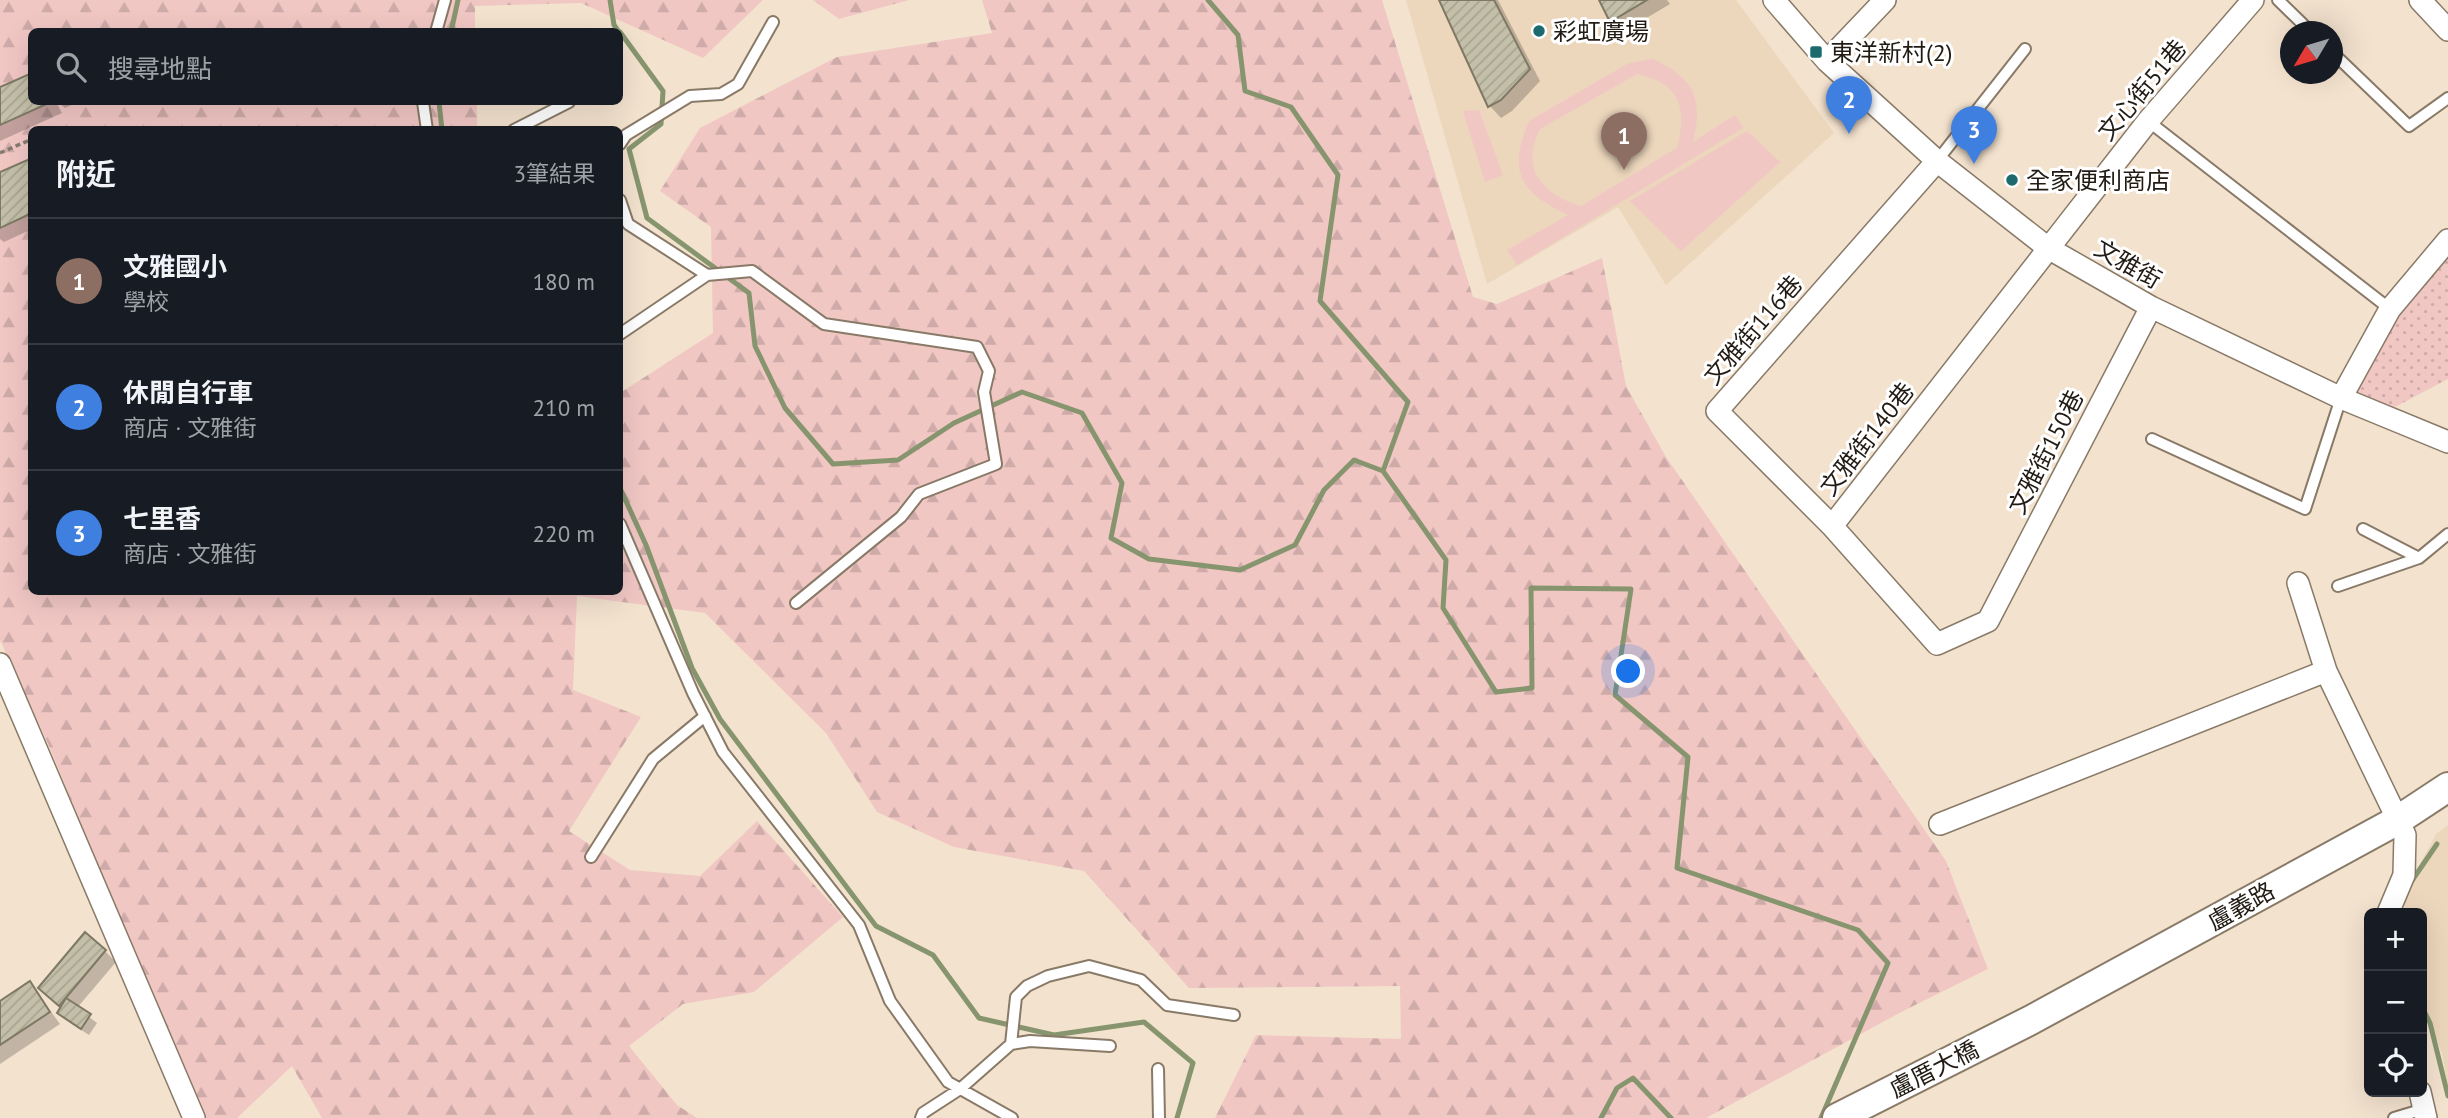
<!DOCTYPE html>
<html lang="zh-TW">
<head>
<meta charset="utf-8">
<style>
  body { margin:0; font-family:"PT Sans","Noto Sans TC",sans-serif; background:#242831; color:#f1f3f6 }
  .controls { position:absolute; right:21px; bottom:21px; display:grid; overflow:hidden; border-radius:10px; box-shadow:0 7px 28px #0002 }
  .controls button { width:63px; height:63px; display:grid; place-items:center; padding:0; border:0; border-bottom:2px solid #363941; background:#171b24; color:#f1f3f6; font:35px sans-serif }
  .compass { position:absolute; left:2280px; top:21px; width:63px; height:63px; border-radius:50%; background:#171b24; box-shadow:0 7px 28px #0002; rotate:232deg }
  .you { position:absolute; left:1629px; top:672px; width:24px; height:24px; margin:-18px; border:5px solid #fff; border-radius:50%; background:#1a73e8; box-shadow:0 0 0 10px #1a73e833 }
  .badge { display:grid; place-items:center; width:46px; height:46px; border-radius:50%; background:#0b8043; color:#fff; font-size:23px; font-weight:700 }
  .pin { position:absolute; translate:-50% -58px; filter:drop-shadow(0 2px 4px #0008) }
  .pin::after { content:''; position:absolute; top:37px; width:24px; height:21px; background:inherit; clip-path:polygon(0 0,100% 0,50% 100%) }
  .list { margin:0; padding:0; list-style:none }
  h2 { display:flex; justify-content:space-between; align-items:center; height:91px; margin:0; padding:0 28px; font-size:30px }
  h2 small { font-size:23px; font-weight:400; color:#9ea1a6 }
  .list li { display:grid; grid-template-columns:46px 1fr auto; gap:21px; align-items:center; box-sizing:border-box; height:126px; padding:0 28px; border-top:2px solid #363941 }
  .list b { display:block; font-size:26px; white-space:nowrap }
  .list p { margin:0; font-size:23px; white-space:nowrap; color:#9ea1a6 }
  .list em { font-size:23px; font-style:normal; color:#9ea1a6 }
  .icon { flex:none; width:38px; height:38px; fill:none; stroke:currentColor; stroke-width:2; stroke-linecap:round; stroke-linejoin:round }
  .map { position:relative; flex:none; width:2448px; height:1118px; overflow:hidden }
  .search { position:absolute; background:#171b24; box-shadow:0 7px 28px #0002; left:28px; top:28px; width:595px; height:77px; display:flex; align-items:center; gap:18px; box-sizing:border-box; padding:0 24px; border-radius:10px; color:#9ea1a6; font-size:26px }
  .panel { position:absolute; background:#171b24; box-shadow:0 7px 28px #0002; left:28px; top:126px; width:595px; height:469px; border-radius:10px }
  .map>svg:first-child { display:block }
  .built { fill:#ecd6bc }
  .grass { fill:url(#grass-dots) }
  .forest { fill:url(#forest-firs) }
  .pitch { fill:#f1c7c4; fill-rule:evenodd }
  .shadow { fill:#0003 }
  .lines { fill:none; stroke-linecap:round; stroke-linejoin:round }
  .stream { stroke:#87956f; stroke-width:5 }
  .building { fill:url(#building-hatch); stroke:#7e7964; stroke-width:2 }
  .service-casing { stroke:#897a68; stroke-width:14 }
  .minor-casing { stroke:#897a68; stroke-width:24 }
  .tertiary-casing { stroke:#897a68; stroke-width:32 }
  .path { stroke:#877b6e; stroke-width:3.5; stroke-dasharray:5 3.5; stroke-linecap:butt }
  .service { stroke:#fff; stroke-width:10 }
  .minor { stroke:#fff; stroke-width:21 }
  .tertiary { stroke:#fff; stroke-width:28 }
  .poi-dot { fill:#1d6a6e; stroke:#fff; stroke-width:2.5 }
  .labels { text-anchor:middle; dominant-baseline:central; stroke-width:6; stroke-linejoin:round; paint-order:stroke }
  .poi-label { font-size:24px; fill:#211b14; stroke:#fff; text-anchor:start }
  .street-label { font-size:24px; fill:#211b14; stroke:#fff }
</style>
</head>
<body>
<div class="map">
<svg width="2448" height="1118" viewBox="0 0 2448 1118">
  <defs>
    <pattern id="grass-dots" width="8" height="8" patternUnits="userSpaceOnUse" patternTransform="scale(1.75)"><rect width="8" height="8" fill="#f1c7c4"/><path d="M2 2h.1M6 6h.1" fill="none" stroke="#ceaaa8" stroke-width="1.8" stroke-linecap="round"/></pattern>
    <pattern id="forest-firs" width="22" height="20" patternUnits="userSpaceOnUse" patternTransform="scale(1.75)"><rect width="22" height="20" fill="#f1c7c4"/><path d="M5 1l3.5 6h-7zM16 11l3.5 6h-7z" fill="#ceaaa8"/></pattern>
    <pattern id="building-hatch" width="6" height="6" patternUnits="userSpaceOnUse" patternTransform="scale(1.75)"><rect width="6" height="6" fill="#c4bfa8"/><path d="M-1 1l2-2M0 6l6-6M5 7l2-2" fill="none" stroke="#a8a490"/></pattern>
  </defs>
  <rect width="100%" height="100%" fill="#f3e2ce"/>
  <path class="built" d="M1406 0H1736L1834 133 1666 285 1618 207 1487 284Z
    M2448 825V1086L2442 1052 2422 1008V913H2404L2406 891 2436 834Z"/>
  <path class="grass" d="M2448 239V379L2395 407 2356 392 2382 330Z"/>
  <path class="forest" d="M0 0H763L703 58 581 3 475 6V31L32 32V102H477V129L32 130V592H620V393L713 333 711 227 660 191 700 128 837 57 992 33 982 0H1382L1473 297 1497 304 1602 258 1626 386 1666 457 1946 861 1988 969 1905 1010 1706 1118H1215L1256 1035 1401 1039 1400 986 1189 988 1084 871 954 847 877 812 826 733 705 613 577 596 573 690 641 717 569 831 630 870 700 876 757 821 843 917 754 992 683 1004 629 1046 677 1105 697 1118H322L292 1066 237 1118H203L49 746 0 640Z
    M813 0H909L839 19Z"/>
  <path class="pitch" d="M1653 59C1693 78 1704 98 1693 142L1735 115 1743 128 1517 265 1507 250 1568 215C1521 192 1507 174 1529 121L1629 63ZM1637 74C1681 84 1687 107 1677 148L1581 206C1543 195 1519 169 1540 129Z
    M1479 110 1503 175 1485 182 1463 111Z
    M1747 131 1780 162 1681 251 1630 201Z"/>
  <path class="shadow" d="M1440 0H1498L1540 81 1512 111 1501 118 1490 106Z
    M1601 0H1667L1670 4 1623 32 1611 21Z
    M0 89 32 102H56L62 113 0 141Z
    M58 102H79L65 108Z
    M32 160V229L4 242 0 239V174Z
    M105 951 116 962 77 1008 97 1023 89 1035 66 1020 59 1013 62 1008 51 999Z
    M30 983 60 1024 0 1064V1003Z"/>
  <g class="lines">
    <path class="stream" d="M610 0 614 25 619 32
      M1208 0 1238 35 1245 91 1291 107 1338 175 1320 301 1408 402 1383 471 1446 560 1443 608 1496 692 1532 688 1531 588 1631 589 1615 695 1688 757 1677 868 1858 930 1888 963 1821 1118
      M451 32 458 0
      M620 32 663 91 661 124 629 149 647 218 749 293 755 346 785 408 833 464 898 460 954 423 1022 392 1082 413 1122 483 1111 538 1149 559 1240 570 1295 545 1324 490 1354 460 1383 471
      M439 102 442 130
      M620 488 646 545 692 668 720 719 876 926 933 955 979 1018 1054 1035 1144 1022 1193 1063 1177 1118
      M2411 882 2437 844
      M2422 1007 2430 1023 2448 1096
      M1601 1118 1617 1088 1633 1078 1671 1118"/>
  </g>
  <path class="building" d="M1439 0H1494L1530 69 1501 100 1488 107Z
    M1599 0H1647L1610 22Z
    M32 73V102H51L0 125V87Z
    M32 158V213L0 228V172Z
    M85 932 106 950 59 1006 38 988Z
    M30 981 50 1012 0 1045V1001Z
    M66 998 91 1014 81 1029 57 1013Z"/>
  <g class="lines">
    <g class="service-casing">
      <path id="service" d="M2278 0 2311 32
        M436 32 445 0
        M2332 52 2409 126 2448 98
        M423 102 427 130
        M2148 121 2390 309
        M514 130 569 102
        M620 144 626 135 690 96 721 94 738 84 773 22
        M1937 161 2025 49
        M620 200 628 224 707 275
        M620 334 707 275 752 271 824 324 977 347 989 371 984 392 996 464 919 494 901 517 796 603
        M2152 439 2305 509 2341 398
        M620 524 693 693 723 752 859 925 890 1001 948 1082 1012 1118
        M2363 529 2419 558
        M2338 586 2419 558 2448 534
        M591 857 653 759 705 716
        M1011 1044 1016 997 1027 986 1048 976 1089 966 1141 980 1167 1005 1234 1015
        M1158 1069 1159 1118
        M921 1118 923 1113 960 1089 1011 1044 1030 1041 1110 1046
        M2394 1118 2424 1109"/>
    </g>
    <g class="minor-casing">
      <path id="minor" d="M1774 0 1827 61 1937 161 2048 248 2151 307 2341 398 2448 442
        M2420 0 2448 30
        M1827 61 1885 0
        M2151 307 1988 621 1937 644 1832 526 2148 121 2253 0
        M2341 398 2390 309 2448 240
        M1832 526 1717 411 1937 161
        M2298 583 2326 671 2405 835 2404 875 2388 913
        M0 664 194 1118
        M1940 824 2326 671
        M2420 1092 2426 1118"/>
    </g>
    <g class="tertiary-casing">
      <path id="tertiary" d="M1837 1118 2031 1020 2398 820 2448 787"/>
    </g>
    <path class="path" d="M53 130 55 129
      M0 153 32 139"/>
    <use href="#service" class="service"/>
    <use href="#minor" class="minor"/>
    <use href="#tertiary" class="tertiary"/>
  </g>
  <g class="poi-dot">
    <circle cx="1539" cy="31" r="7"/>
    <rect x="1809" y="45" width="14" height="14" rx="3.5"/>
    <circle cx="2012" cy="180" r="7"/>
  </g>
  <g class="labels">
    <g class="poi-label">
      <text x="1553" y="31">彩虹廣場</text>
      <text x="1830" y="52">東洋新村(2)</text>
      <text x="2026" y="180">全家便利商店</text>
    </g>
    <g class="street-label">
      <text transform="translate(2142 90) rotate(-50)">文心街51巷</text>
      <text transform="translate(2128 264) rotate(30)">文雅街</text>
      <text transform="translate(1753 330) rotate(-49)">文雅街116巷</text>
      <text transform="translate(1867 439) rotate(-52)">文雅街140巷</text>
      <text transform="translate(2046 452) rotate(-63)">文雅街150巷</text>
      <text transform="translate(2241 906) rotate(-29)">盧義路</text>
      <text transform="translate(1934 1069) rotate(-27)">盧厝大橋</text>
    </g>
  </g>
</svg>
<div class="controls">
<button>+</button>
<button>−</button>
<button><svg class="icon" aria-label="locate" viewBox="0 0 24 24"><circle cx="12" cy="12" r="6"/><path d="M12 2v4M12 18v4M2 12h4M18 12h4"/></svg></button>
</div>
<svg class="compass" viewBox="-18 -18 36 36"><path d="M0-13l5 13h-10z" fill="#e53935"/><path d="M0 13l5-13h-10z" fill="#9ea1a6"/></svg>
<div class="you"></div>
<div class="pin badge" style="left:1624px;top:170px;background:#8d6e63">1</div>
<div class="pin badge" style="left:1849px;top:134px;background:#3f7fe0">2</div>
<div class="pin badge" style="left:1974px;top:164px;background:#3f7fe0">3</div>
<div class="search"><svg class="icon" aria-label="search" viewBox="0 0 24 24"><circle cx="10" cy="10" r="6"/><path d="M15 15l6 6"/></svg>搜尋地點</div>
<section class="panel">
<h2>附近<small>3筆結果</small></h2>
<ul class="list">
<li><span class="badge" style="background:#8d6e63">1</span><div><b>文雅國小</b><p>學校</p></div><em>180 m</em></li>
<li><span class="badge" style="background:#3f7fe0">2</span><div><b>休閒自行車</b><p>商店 · 文雅街</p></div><em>210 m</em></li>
<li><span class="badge" style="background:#3f7fe0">3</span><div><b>七里香</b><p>商店 · 文雅街</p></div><em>220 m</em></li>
</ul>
</section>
</div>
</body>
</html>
